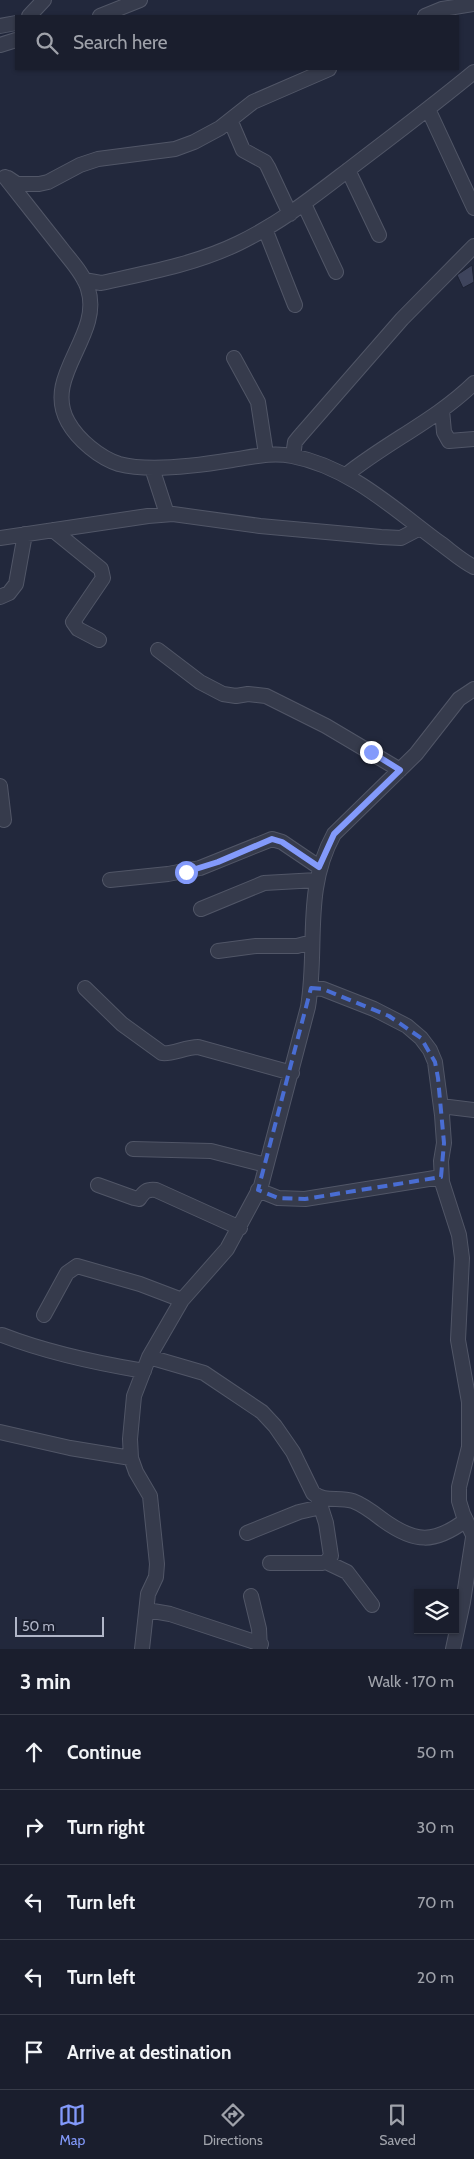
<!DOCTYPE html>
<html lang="en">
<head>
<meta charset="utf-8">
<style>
  body { margin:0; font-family:Cabin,sans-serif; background:#272b39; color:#f1f3f6 }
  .controls { position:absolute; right:15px; bottom:15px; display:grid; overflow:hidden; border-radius:0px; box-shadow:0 1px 4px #0004 }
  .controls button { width:45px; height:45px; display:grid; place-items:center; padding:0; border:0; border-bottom:1px solid #383c49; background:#1a1e2d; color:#f1f3f6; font:25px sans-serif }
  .scale { position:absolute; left:15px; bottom:12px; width:89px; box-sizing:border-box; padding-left:5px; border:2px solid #b1b6c8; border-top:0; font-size:14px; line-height:18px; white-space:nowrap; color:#b1b6c8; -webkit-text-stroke:4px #1b2031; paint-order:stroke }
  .stop { position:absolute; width:15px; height:15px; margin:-11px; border:4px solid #839afb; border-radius:50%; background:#fff }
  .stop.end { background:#839afb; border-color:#fff; box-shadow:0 1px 5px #0008 }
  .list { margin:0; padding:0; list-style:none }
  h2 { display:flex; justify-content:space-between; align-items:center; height:65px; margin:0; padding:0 20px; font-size:21px }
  h2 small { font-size:16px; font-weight:400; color:#9fa2aa }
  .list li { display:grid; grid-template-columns:32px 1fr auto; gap:15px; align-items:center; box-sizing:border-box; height:75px; padding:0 20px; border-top:1px solid #383c49 }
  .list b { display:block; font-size:19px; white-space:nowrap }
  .list em { font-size:16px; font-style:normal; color:#9fa2aa }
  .icon { flex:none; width:28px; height:28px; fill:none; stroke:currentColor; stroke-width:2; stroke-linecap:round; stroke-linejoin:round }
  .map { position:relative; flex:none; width:474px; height:1649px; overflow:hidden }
  .search { position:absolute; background:#1a1e2d; box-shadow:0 1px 4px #0004; left:15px; right:15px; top:15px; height:55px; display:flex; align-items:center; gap:12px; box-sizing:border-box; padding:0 18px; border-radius:0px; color:#9fa2aa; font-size:19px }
  .sheet { height:440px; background:#1a1e2d }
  nav { display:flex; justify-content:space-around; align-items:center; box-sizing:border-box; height:70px; border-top:1px solid #383c49; background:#1a1e2d; font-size:14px; color:#9fa2aa }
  nav a { display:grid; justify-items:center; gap:2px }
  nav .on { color:#839afb }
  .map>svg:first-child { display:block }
  .building { fill:#3e445c; stroke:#1d2233 }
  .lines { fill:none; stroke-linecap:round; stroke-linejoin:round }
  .minor-casing { stroke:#515667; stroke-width:16 }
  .minor { stroke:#363b4c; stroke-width:14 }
  .route { stroke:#839afb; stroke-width:6 }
  .marked { fill:none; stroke:#496dd3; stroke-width:4; stroke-dasharray:10 6; stroke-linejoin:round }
</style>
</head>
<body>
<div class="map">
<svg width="474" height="1649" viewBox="0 0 474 1649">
  <rect width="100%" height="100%" fill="#22283c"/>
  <path class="building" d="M472 265 474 282 463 288 457 275Z"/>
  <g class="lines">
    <g class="minor-casing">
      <path id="minor" d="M29 16 44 0
        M100 16 140 0
        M425 16 442 9 474 4
        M0 26 16 23
        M0 45 16 40
        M428 109 474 208
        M231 122 243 150 265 162 268 167 290 214
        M348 170 379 235
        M5 177C24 201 42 224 61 248 70 260 84 274 88 289 103 336 42 376 68 422 78 440 100 458 119 464 149 472 202 465 232 460 253 457 271 452 292 456 350 467 394 509 440 543 451 551 462 561 474 567
        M8 178 17 184H39L48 182 80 165 98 159 175 149 194 142 220 128 253 102 329 69
        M304 204 336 272
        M265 229 295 305
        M84 280 101 283C147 273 196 264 239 243 282 222 314 196 352 167 393 136 434 105 474 72
        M234 358 258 402 266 454
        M442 410 444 432 449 441 474 439
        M293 456 295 442 299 437 402 319 474 246
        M152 468 167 514
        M346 475C387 442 436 420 474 383
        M53 530 101 569 103 578 73 622 78 629 99 640
        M0 538 148 516 173 514 260 526 381 537 401 538 420 528
        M0 597 9 593 16 584 25 534
        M158 650 200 682 223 694 236 696 248 694 266 696 326 726 400 770
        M0 786 4 820
        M110 880 168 874 200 868 272 839 282 842 319 867
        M201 909 264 883 317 880
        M218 951 256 946H297L312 942
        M85 988 122 1024 162 1053C170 1055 186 1047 198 1047L292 1073
        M311 988 323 989 374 1009 407 1026 421 1038 430 1050 435 1062 442 1115 444 1143 441 1161 442 1182 459 1235 462 1258 458 1340 469 1402V1447L459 1487V1501L463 1514 473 1535
        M441 1106 474 1110
        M133 1149 211 1151 266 1165
        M98 1185 134 1198 139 1199C144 1192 146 1189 156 1190L240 1228
        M258 1190 278 1198 305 1199 441 1177
        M44 1315 67 1273 77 1266 140 1284 182 1300
        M2 1335C48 1353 96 1363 144 1371
        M149 1357 204 1373 262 1412 275 1426 293 1452 313 1493C325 1503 339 1496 353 1501 364 1505 374 1513 383 1520 415 1543 434 1544 466 1520
        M0 1432 70 1448 131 1458
        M247 1533 299 1512 321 1507
        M326 1562 347 1572 372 1605
        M270 1563H322L326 1562 331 1556 326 1523 318 1498
        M251 1596 259 1629 260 1649
        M147 1610 170 1614 261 1644
        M142 1649 148 1594 156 1577 157 1564 150 1496 136 1472 131 1458 130 1439 134 1396 149 1357 182 1300 227 1249 261 1186 308 1007C318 947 303 890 334 834L416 754 459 699 474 689
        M453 1649 463 1602 474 1531"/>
    </g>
    <use href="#minor" class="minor"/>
  </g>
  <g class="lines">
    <path class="route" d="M186 872 218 862 272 839 282 842 319 867 334 834 400 770 371 752"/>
  </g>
  <path class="marked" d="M311 988 323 989 389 1016 421 1038 435 1062 438 1078 444 1143 441 1177 305 1199 278 1198 258 1190Z"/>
</svg>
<div class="controls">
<button><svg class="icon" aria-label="layers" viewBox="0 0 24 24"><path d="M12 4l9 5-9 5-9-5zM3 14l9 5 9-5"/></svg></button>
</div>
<div class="scale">50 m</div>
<div class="stop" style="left:186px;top:872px"></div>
<div class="stop end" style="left:371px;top:752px"></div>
<div class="search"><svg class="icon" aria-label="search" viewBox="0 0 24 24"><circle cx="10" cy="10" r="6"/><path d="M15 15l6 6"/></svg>Search here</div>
</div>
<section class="sheet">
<h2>3 min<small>Walk · 170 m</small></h2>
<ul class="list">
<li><svg class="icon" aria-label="ahead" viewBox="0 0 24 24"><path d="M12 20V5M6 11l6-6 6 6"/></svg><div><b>Continue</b></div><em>50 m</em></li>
<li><svg class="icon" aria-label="right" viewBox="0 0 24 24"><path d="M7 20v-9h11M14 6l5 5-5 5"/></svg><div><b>Turn right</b></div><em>30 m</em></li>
<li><svg class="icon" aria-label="left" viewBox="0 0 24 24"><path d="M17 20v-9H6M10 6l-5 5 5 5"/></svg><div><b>Turn left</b></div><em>70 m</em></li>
<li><svg class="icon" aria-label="left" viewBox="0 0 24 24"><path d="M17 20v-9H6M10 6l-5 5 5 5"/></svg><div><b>Turn left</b></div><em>20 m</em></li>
<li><svg class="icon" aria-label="arrive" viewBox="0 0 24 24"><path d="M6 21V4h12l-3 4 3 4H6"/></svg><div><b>Arrive at destination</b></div></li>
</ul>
</section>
<nav>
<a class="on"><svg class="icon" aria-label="map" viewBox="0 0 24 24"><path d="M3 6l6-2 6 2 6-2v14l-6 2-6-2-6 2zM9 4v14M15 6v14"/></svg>Map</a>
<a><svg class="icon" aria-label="directions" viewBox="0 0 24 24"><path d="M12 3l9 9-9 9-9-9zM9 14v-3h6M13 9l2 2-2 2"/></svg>Directions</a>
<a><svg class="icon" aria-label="saved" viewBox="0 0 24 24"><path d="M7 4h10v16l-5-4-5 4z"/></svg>Saved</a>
</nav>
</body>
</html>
